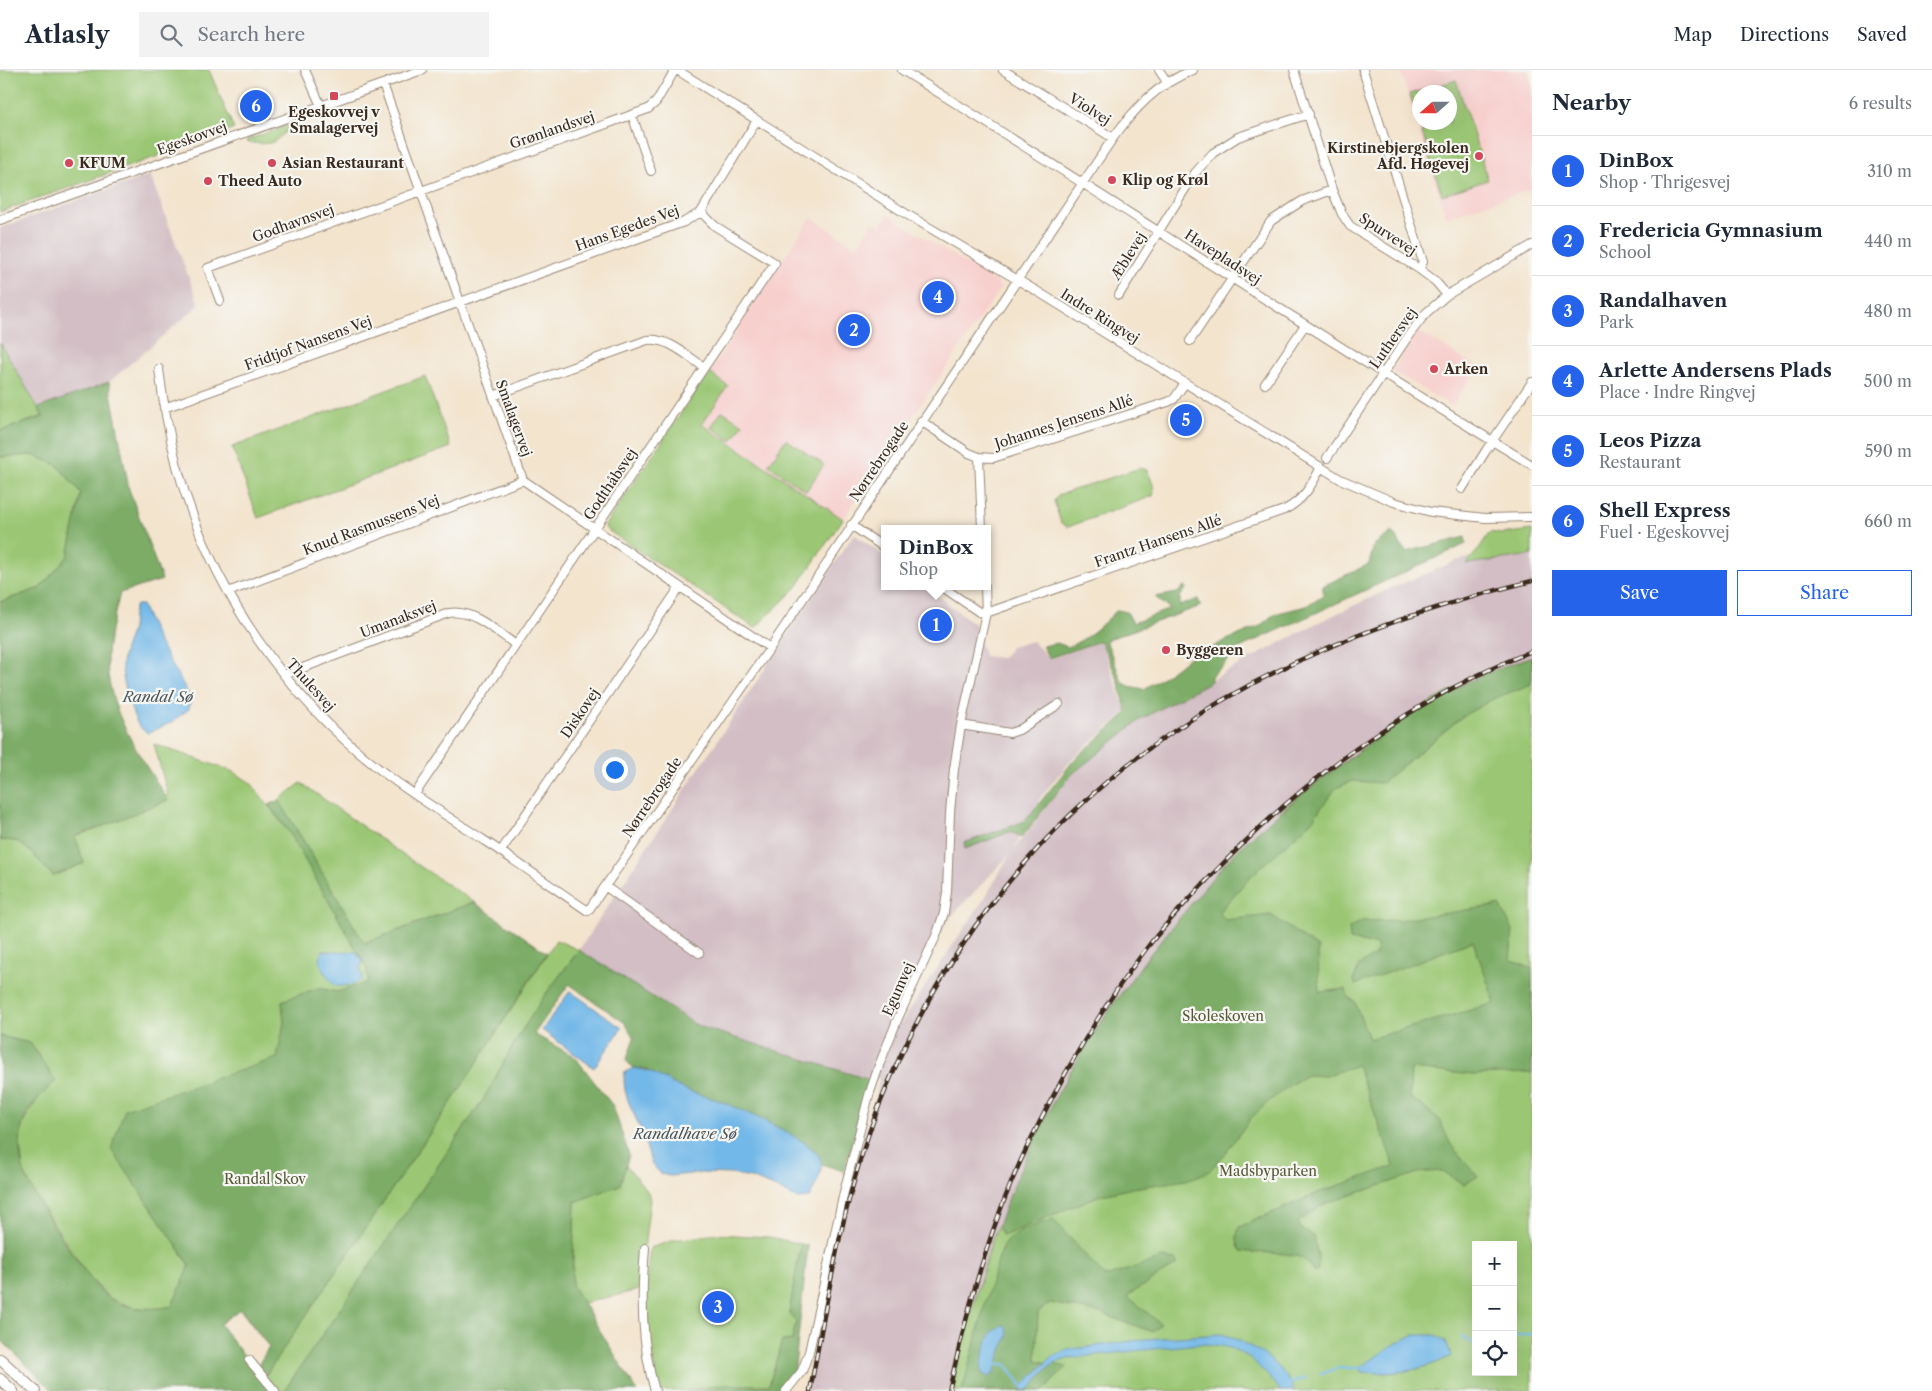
<!DOCTYPE html>
<html lang="en">
<head>
<meta charset="utf-8">
<style>
  body { margin:0; font-family:"Libre Caslon Text",serif; background:#f2f2f3; color:#1f2937 }
  .controls { position:absolute; right:15px; bottom:15px; display:grid; overflow:hidden; border-radius:0px; box-shadow:0 5px 20px #0002 }
  .controls button { width:45px; height:45px; display:grid; place-items:center; padding:0; border:0; border-bottom:1px solid #e0e1e3; background:#fff; color:#1f2937; font:25px sans-serif }
  .compass { position:absolute; left:1412px; top:15px; width:45px; height:45px; border-radius:50%; background:#fff; box-shadow:0 5px 20px #0002; rotate:249deg }
  .you { position:absolute; left:614px; top:699px; width:18px; height:18px; margin:-12px; border:4px solid #fff; border-radius:50%; background:#1a73e8; box-shadow:0 0 0 8px #1a73e833 }
  .badge { display:grid; place-items:center; width:32px; height:32px; border-radius:50%; background:#2563eb; color:#fff; font-size:16px; font-weight:700 }
  .pin { position:absolute; translate:-50% -50%; border:2px solid #fff; box-shadow:0 1px 5px #0006 }
  .popup { position:absolute; left:881px; top:455px; width:110px; height:65px; box-sizing:border-box; display:grid; place-content:center; border-radius:0px; background:#fff; filter:drop-shadow(0 1px 4px #0005); font-size:16px; white-space:nowrap; color:#747a83 }
  .popup b { font-size:19px; color:#1f2937 }
  .popup::after { content:''; position:absolute; left:50%; top:100%; margin-left:-10px; border:10px solid transparent; border-top-color:#fff }
  .list { margin:0; padding:0; list-style:none }
  h2 { display:flex; justify-content:space-between; align-items:center; height:65px; margin:0; padding:0 20px; font-size:21px }
  h2 small { font-size:16px; font-weight:400; color:#747a83 }
  .list li { display:grid; grid-template-columns:32px 1fr auto; gap:15px; align-items:center; box-sizing:border-box; height:70px; padding:0 20px; border-top:1px solid #e0e1e3 }
  .list b { display:block; font-size:19px; white-space:nowrap }
  .list p { margin:0; font-size:16px; white-space:nowrap; color:#747a83 }
  .list em { font-size:16px; font-style:normal; color:#747a83 }
  .actions { display:flex; gap:10px; padding:15px 20px }
  .actions a { flex:1; padding:11px 0; border:1px solid #2563eb; border-radius:0px; text-align:center; font-size:18px; color:#2563eb }
  .actions .main { background:#2563eb; color:#fff }
  .icon { flex:none; width:28px; height:28px; fill:none; stroke:currentColor; stroke-width:2; stroke-linecap:round; stroke-linejoin:round }
  .map { position:relative; flex:none; width:1532px; height:1321px; overflow:hidden }
  header { display:flex; align-items:center; gap:30px; box-sizing:border-box; height:70px; padding:0 25px; background:#fff; border-bottom:1px solid #e0e1e3 }
  header strong { font-size:24px }
  nav { display:flex; gap:28px; margin-inline-start:auto; font-size:18px }
  .search { width:350px; height:45px; background:#f2f2f3; display:flex; align-items:center; gap:12px; box-sizing:border-box; padding:0 18px; border-radius:0px; color:#747a83; font-size:19px }
  main { display:flex }
  aside { flex:1; background:#fff }
  .map>svg:first-child { display:block }
  .built { fill:#f7d0ce; fill-rule:evenodd }
  .industrial { fill:#d2bec4; fill-rule:evenodd }
  .green { fill:#9bc774; stroke:#6b7849; fill-rule:evenodd }
  .forest { fill:#7cac66; stroke:#5c6b42 }
  .water { fill:#72b8e8; stroke:#567183 }
  .lines { fill:none; stroke-linecap:round; stroke-linejoin:round }
  .stream { stroke:#72b8e8; stroke-width:2.5 }
  .minor-casing { stroke:#978776; stroke-width:10 }
  .major-casing { stroke:#978776; stroke-width:12 }
  .minor { stroke:#fff; stroke-width:8 }
  .major { stroke:#fff; stroke-width:10 }
  .rail-casing { stroke:#3b2a1e; stroke-width:4.5 }
  .rail { stroke:#f6f6f2; stroke-width:2.5; stroke-dasharray:8; stroke-linecap:butt }
  .poi-dot { fill:#d1495b; stroke:#f6f6f2; stroke-width:2 }
  .labels { text-anchor:middle; dominant-baseline:central; stroke-width:4.5; stroke-linejoin:round; paint-order:stroke }
  .street-label { font-size:14px; fill:#3b2a1e; stroke:#f6f6f2 }
  .poi-label { font-size:14px; font-weight:bold; fill:#3b2a1e; stroke:#f6f6f2; text-anchor:start }
  .park-label { font-size:14px; fill:#585938; stroke:#f6f6f2 }
  .water-label { font-size:15px; font-style:italic; fill:#4c555b; stroke:#f6f6f2 }
</style>
</head>
<body>
<header>
<strong>Atlasly</strong>
<div class="search"><svg class="icon" aria-label="search" viewBox="0 0 24 24"><circle cx="10" cy="10" r="6"/><path d="M15 15l6 6"/></svg>Search here</div>
<nav><a>Map</a><a>Directions</a><a>Saved</a></nav>
</header>
<main>
<div class="map">
<svg width="1532" height="1321" viewBox="0 0 1532 1321">
  <rect width="100%" height="100%" fill="#f6f6f2"/>
  <filter id="ink" filterUnits="userSpaceOnUse"><feTurbulence type="fractalNoise" baseFrequency=".02" numOctaves="2"/><feDisplacementMap in="SourceGraphic" scale="10" xChannelSelector="R" yChannelSelector="G"/><feConvolveMatrix kernelMatrix="1 2 1 2 8 2 1 2 1" color-interpolation-filters="sRGB"/></filter>
  <filter id="wash" filterUnits="userSpaceOnUse"><feTurbulence type="fractalNoise" baseFrequency=".0096" numOctaves="4" result="noise"/><feDisplacementMap in="SourceGraphic" scale="20" xChannelSelector="R" yChannelSelector="G"/><feGaussianBlur stdDeviation="1.12" result="paint"/><feColorMatrix in="noise" values="0 0 0 0 0 0 0 0 0 0 0 0 0 0 0 0 0 1.4 0 .05"/><feComposite in="paint" operator="in"/></filter>
  <g filter="url(#wash)">
    <rect width="100%" height="100%" fill="#f3e4ce"/>
    <path class="built" d="M1400 0H1527L1532 15V119L1446 147ZM1420 22H1450V52H1420Z
      M888 145 998 213 1000 219 843 449 702 354 728 316 710 301 811 147 856 177 873 152 880 157Z
      M1418 261 1477 297 1452 336 1392 301Z"/>
    <path class="industrial" d="M150 105 199 235 109 312 38 338 0 273V158Z
      M854 464 885 487V516H924L975 554 984 586 1002 588 1011 577 1032 571 1050 589 1101 572 1126 642 1072 689 1040 728 1014 779 1071 706 1140 648 1317 553 1387 520 1459 490 1532 474V586L1481 606 1390 658 1287 735 1236 782 1215 806 1032 1074 1003 1145 955 1321H806L845 1131 877 1023 879 1008 870 1010 698 956 579 880ZM1010 784 988 823 898 957 946 852Z"/>
    <path class="green" d="M0 0H209L234 59 0 142Z
      M1456 10 1488 110 1442 125 1410 24ZM1420 22H1450V52H1420Z
      M289 55 290 56C274 76 270 75 246 72L247 70Z
      M0 273 43 346 0 361Z
      M709 302 728 316 702 354 843 449 796 518 755 558 606 459 605 455Z
      M425 306 451 377 258 448 232 377Z
      M722 341 743 354 732 371 711 357Z
      M786 369 824 395 806 421 768 395Z
      M33 385 57 395 81 423 68 486 40 518 0 532V387Z
      M1140 398 1147 400C1150 407 1156 418 1153 426L1068 457 1061 453 1054 431 1058 425Z
      M1532 460V485L1466 494 1478 480 1490 462 1501 464Z
      M1532 586V1321H951L959 1285 992 1170 1032 1074 1068 1005 1105 946 1146 889 1236 782 1287 735 1389 658 1481 606ZM1476 1175H1513V1302H1476Z
      M154 674 234 702 251 713 290 764 367 898 368 913 336 922 318 918 282 931 284 952 278 988 276 1286 240 1239 209 1215 180 1182 190 1195 172 1236 155 1240 132 1237 109 1228 89 1207 31 1120 23 1099 20 1074 22 1055 40 1025 30 973 0 966V770L17 771 31 782 53 806 84 793 75 766 97 759 168 725Z
      M301 713 400 783 474 832 364 873 279 730Z
      M556 870 579 880 545 925 516 970 483 1030 284 1321H279L265 1306 460 1019Z
      M626 1095 648 1122 650 1130 639 1220 583 1233 572 1215 575 1132 619 1115Z
      M717 1164 769 1167 801 1174 789 1243 796 1252 792 1271H782L769 1316 717 1315 686 1321H658C654 1292 647 1262 646 1232 645 1214 648 1196 650 1178L674 1170Z"/>
    <path class="forest" d="M109 312 129 419 162 510 120 523C116 541 107 571 107 587 107 641 140 686 168 730L96 759 75 766 84 793 53 806 31 782 17 771 0 770V532L40 518 68 486 81 423 57 395 33 385 0 387V361L43 347 38 338Z
      M1392 462 1406 482 1465 467 1466 474 1233 581 1227 592 1211 606V611L1140 650 1071 705 1022 767 1010 762 965 779 964 773 1025 751 1074 690 1127 643 1118 610 1101 571 1049 588 1042 576 1057 573 1068 577C1090 567 1100 557 1117 540L1127 542 1133 553 1170 539 1155 527 1177 523 1185 516 1186 519 1180 527V536L1198 529 1201 536 1106 570 1122 612 1129 616 1144 619 1163 607 1191 586 1203 583 1222 572 1260 556 1274 544 1306 536 1323 525V516L1369 494 1374 475Z
      M1532 586V611L1529 615 1493 629 1463 646 1382 713 1352 711 1336 718 1311 752 1252 805 1219 842 1225 850 1271 845 1318 878 1319 922 1346 919 1348 928 1354 930 1369 969 1495 933 1473 871 1355 915 1354 909 1359 895 1376 885 1377 875 1350 870 1349 858 1362 851 1400 850 1500 835 1513 860 1510 889 1532 899V1003L1473 1005 1411 999 1410 1027 1439 1049 1451 1075 1478 1106 1464 1115 1443 1101 1418 1103 1324 1134 1298 1152 1302 1160 1314 1166 1318 1187V1200L1315 1202C1310 1199 1309 1194 1305 1190 1292 1181 1258 1184 1241 1181 1236 1173 1236 1166 1239 1157L1323 1121 1394 1096 1357 995 1325 1006 1307 1005 1290 1015 1268 1032 1251 1048 1224 1085 1209 1101 1198 1106 1186 1110 1133 1118 1098 1126 1003 1166 998 1157C1038 1042 1104 938 1182 845 1200 824 1217 800 1237 781 1271 748 1308 719 1346 691 1388 660 1435 626 1483 605 1499 598 1516 593 1532 586Z
      M279 730 364 873 474 832 547 883 460 1019 265 1306 257 1297 269 1277 240 1239 220 1254 270 1321H53L0 1269V966L30 973 56 1011C43 1023 27 1038 22 1056 19 1069 19 1085 23 1098 28 1120 90 1216 109 1228 126 1240 153 1240 172 1236L190 1195 111 1079 125 1039 277 988 284 952 282 931 318 918 337 922 368 912 367 898 290 764 269 735Z
      M579 880 698 956 870 1010 844 1101 821 1094 820 1088 718 1031 684 1020 645 999 634 998 626 991 634 968 625 953 569 914 534 964 575 987 613 1036 629 1085 620 1115 575 1132 572 1215 637 1321H284L483 1030 516 970 545 925Z
      M1053 1149 1104 1206H1109L1162 1188 1175 1190 1177 1193 1176 1195 1127 1226 1161 1254 1153 1262 1100 1243 1050 1233 1038 1242 1036 1290 1067 1297 1043 1321H962L991 1212 1003 1176 1009 1168 1025 1159Z
      M801 1174 808 1176 794 1306 779 1321H686L717 1315H769L782 1271 792 1270 796 1252 789 1243Z"/>
    <path class="water" d="M136 535H142L157 569 191 628 189 639 172 652 148 663C145 661 141 659 139 656 131 644 122 610 122 596 122 582 129 571 132 558 133 551 132 542 136 535Z
      M323 881 356 882 363 891 360 898 363 908C357 914 344 917 336 916 327 907 315 893 323 881Z
      M570 921 622 958 594 998 542 960Z
      M634 998C653 1000 667 1012 684 1019 694 1024 706 1026 717 1030 737 1038 813 1070 820 1088 825 1101 814 1117 809 1128L798 1129 774 1117 751 1108 731 1104 700 1103 670 1106 661 1104 652 1094C647 1081 644 1068 639 1056 632 1038 621 1022 625 1002Z
      M1005 1256 1008 1264 994 1303 988 1307 982 1303 981 1300C983 1286 987 1257 1005 1256Z
      M1222 1264C1250 1274 1283 1291 1294 1321H1280C1275 1312 1269 1307 1262 1300 1242 1279 1228 1275 1199 1274L1070 1288C1060 1291 1051 1294 1044 1302 1036 1309 1035 1318 1024 1321L1021 1317 1053 1286 1066 1280 1146 1269Z
      M1413 1265H1435L1446 1271 1451 1286C1423 1301 1394 1305 1362 1302L1359 1298 1395 1274Z"/>
    <g class="lines">
      <path class="stream" d="M1513 1266 1532 1264
        M1461 1267 1476 1275
        M995 1295 1006 1294 1022 1316
        M1321 1304 1339 1298H1361
        M1288 1314 1306 1308"/>
    </g>
  </g>
  <g filter="url(#ink)">
    <g class="lines">
      <g class="minor-casing">
        <path id="minor" d="M305 0 321 36
          M677 0 908 145 1040 223 1340 409 1394 432 1431 442 1485 448 1532 447
          M902 0C1113 130 1319 267 1532 395
          M1003 0 1113 68
          M1159 0 1167 12
          M1294 0 1332 120 1342 144 1350 156 1419 199 1435 211 1447 225
          M1363 0 1423 192 1419 199
          M383 14 523 410 770 578
          M632 45 651 101
          M0 150 422 0
          M1119 225 1195 103 1213 83 1238 67 1309 44
          M220 231 208 198 648 39 656 32 675 0
          M1190 271 1271 151 1302 131 1332 120
          M159 299C163 332 169 364 177 396 210 519 288 632 391 708 421 730 454 750 485 771 520 794 554 818 588 841L770 578 1113 68C1136 37 1156 15 1193 0
          M1265 314 1305 255
          M493 326 647 270C668 267 687 286 704 297
          M164 338 684 152 701 142 757 50
          M921 351 969 383 979 387 993 388 1168 332 1174 329 1185 313
          M979 387 982 459
          M1327 388 1409 265 1426 243 1447 225 1532 175
          M1462 419 1487 379 1532 312
          M851 455 885 478
          M941 516 979 542 986 543 1284 440C1303 431 1312 415 1321 397
          M228 522 523 410
          M284 605 449 543C473 539 497 562 516 575
          M961 655 1010 663 1019 660 1059 634
          M415 724 775 193 715 156 701 142
          M501 781 679 518
          M606 817 699 883
          M645 1178C641 1226 641 1274 655 1321
          M249 1290 275 1321
          M786 1321 802 1301 809 1282 844 1122 869 1025 880 993 898 948 936 866 944 843 947 822 950 743 954 699 961 655 986 543 985 516"/>
      </g>
      <g class="major-casing">
        <path id="major" d="M0 1289 35 1321
          M0 1309 13 1321"/>
      </g>
      <use href="#minor" class="minor"/>
      <use href="#major" class="major"/>
      <g class="rail-casing">
        <path id="rail" d="M810 1321C828 1226 843 1127 879 1036 938 885 1037 754 1171 663 1278 589 1406 542 1532 511
          M949 1321C968 1236 991 1151 1029 1073 1062 1006 1101 938 1146 879 1165 854 1187 831 1208 809 1301 711 1407 631 1532 581"/>
      </g>
      <use href="#rail" class="rail"/>
    </g>
  </g>
  <g class="poi-dot">
    <rect x="329" y="21" width="10" height="10" rx="2.5"/>
    <circle cx="1479" cy="86" r="5"/>
    <circle cx="69" cy="93" r="5"/>
    <circle cx="272" cy="93" r="5"/>
    <circle cx="1112" cy="110" r="5"/>
    <circle cx="208" cy="111" r="5"/>
    <circle cx="1434" cy="299" r="5"/>
    <circle cx="1166" cy="580" r="5"/>
  </g>
  <g class="labels">
    <g class="street-label">
      <text transform="translate(1090 39) rotate(32)">Violvej</text>
      <text transform="translate(552 60) rotate(-19)">Grønlandsvej</text>
      <text transform="translate(192 68) rotate(-20)">Egeskovvej</text>
      <text transform="translate(293 153) rotate(-20)">Godhavnsvej</text>
      <text transform="translate(627 158) rotate(-20)">Hans Egedes Vej</text>
      <text transform="translate(1388 164) rotate(33)">Spurvevej</text>
      <text transform="translate(1128 186) rotate(-58)">Æblevej</text>
      <text transform="translate(1223 187) rotate(33)">Havepladsvej</text>
      <text transform="translate(1100 246) rotate(32)">Indre Ringvej</text>
      <text transform="translate(1393 268) rotate(-55)">Luthersvej</text>
      <text transform="translate(308 273) rotate(-20)">Fridtjof Nansens Vej</text>
      <text transform="translate(514 348) rotate(70)">Smalagervej</text>
      <text transform="translate(1064 352) rotate(-18)">Johannes Jensens Allé</text>
      <text transform="translate(879 391) rotate(-56)">Nørrebrogade</text>
      <text transform="translate(610 414) rotate(-56)">Godthåbsvej</text>
      <text transform="translate(371 455) rotate(-21)">Knud Rasmussens Vej</text>
      <text transform="translate(1158 471) rotate(-19)">Frantz Hansens Allé</text>
      <text transform="translate(398 549) rotate(-21)">Umanaksvej</text>
      <text transform="translate(311 615) rotate(48)">Thulesvej</text>
      <text transform="translate(580 643) rotate(-56)">Diskovej</text>
      <text transform="translate(652 727) rotate(-56)">Nørrebrogade</text>
      <text transform="translate(898 919) rotate(-66)">Egumvej</text>
    </g>
    <g class="poi-label">
      <text x="334" y="42" text-anchor="middle">Egeskovvej v<tspan x="334" dy="16">Smalagervej</tspan></text>
      <text x="1469" y="78" text-anchor="end">Kirstinebjergskolen<tspan x="1469" dy="16">Afd. Høgevej</tspan></text>
      <text x="79" y="93">KFUM</text>
      <text x="282" y="93">Asian Restaurant</text>
      <text x="1122" y="110">Klip og Krøl</text>
      <text x="218" y="111">Theed Auto</text>
      <text x="1444" y="299">Arken</text>
      <text x="1176" y="580">Byggeren</text>
    </g>
    <g class="park-label">
      <text x="1223" y="946">Skoleskoven</text>
      <text x="1268" y="1101">Madsbyparken</text>
      <text x="265" y="1109">Randal Skov</text>
    </g>
    <g class="water-label">
      <text x="158" y="626">Randal Sø</text>
      <text x="685" y="1063">Randalhave Sø</text>
    </g>
  </g>
</svg>
<div class="controls">
<button>+</button>
<button>−</button>
<button><svg class="icon" aria-label="locate" viewBox="0 0 24 24"><circle cx="12" cy="12" r="6"/><path d="M12 2v4M12 18v4M2 12h4M18 12h4"/></svg></button>
</div>
<svg class="compass" viewBox="-18 -18 36 36"><path d="M0-13l5 13h-10z" fill="#e53935"/><path d="M0 13l5-13h-10z" fill="#747a83"/></svg>
<div class="you"></div>
<div class="pin badge" style="left:936px;top:555px">1</div>
<div class="popup"><b>DinBox</b>Shop</div>
<div class="pin badge" style="left:854px;top:260px">2</div>
<div class="pin badge" style="left:718px;top:1237px">3</div>
<div class="pin badge" style="left:938px;top:227px">4</div>
<div class="pin badge" style="left:1186px;top:350px">5</div>
<div class="pin badge" style="left:256px;top:36px">6</div>
</div>
<aside>
<h2>Nearby<small>6 results</small></h2>
<ul class="list">
<li><span class="badge">1</span><div><b>DinBox</b><p>Shop · Thrigesvej</p></div><em>310 m</em></li>
<li><span class="badge">2</span><div><b>Fredericia Gymnasium</b><p>School</p></div><em>440 m</em></li>
<li><span class="badge">3</span><div><b>Randalhaven</b><p>Park</p></div><em>480 m</em></li>
<li><span class="badge">4</span><div><b>Arlette Andersens Plads</b><p>Place · Indre Ringvej</p></div><em>500 m</em></li>
<li><span class="badge">5</span><div><b>Leos Pizza</b><p>Restaurant</p></div><em>590 m</em></li>
<li><span class="badge">6</span><div><b>Shell Express</b><p>Fuel · Egeskovvej</p></div><em>660 m</em></li>
</ul>
<div class="actions"><a class="main">Save</a><a>Share</a></div>
</aside>
</main>
</body>
</html>
